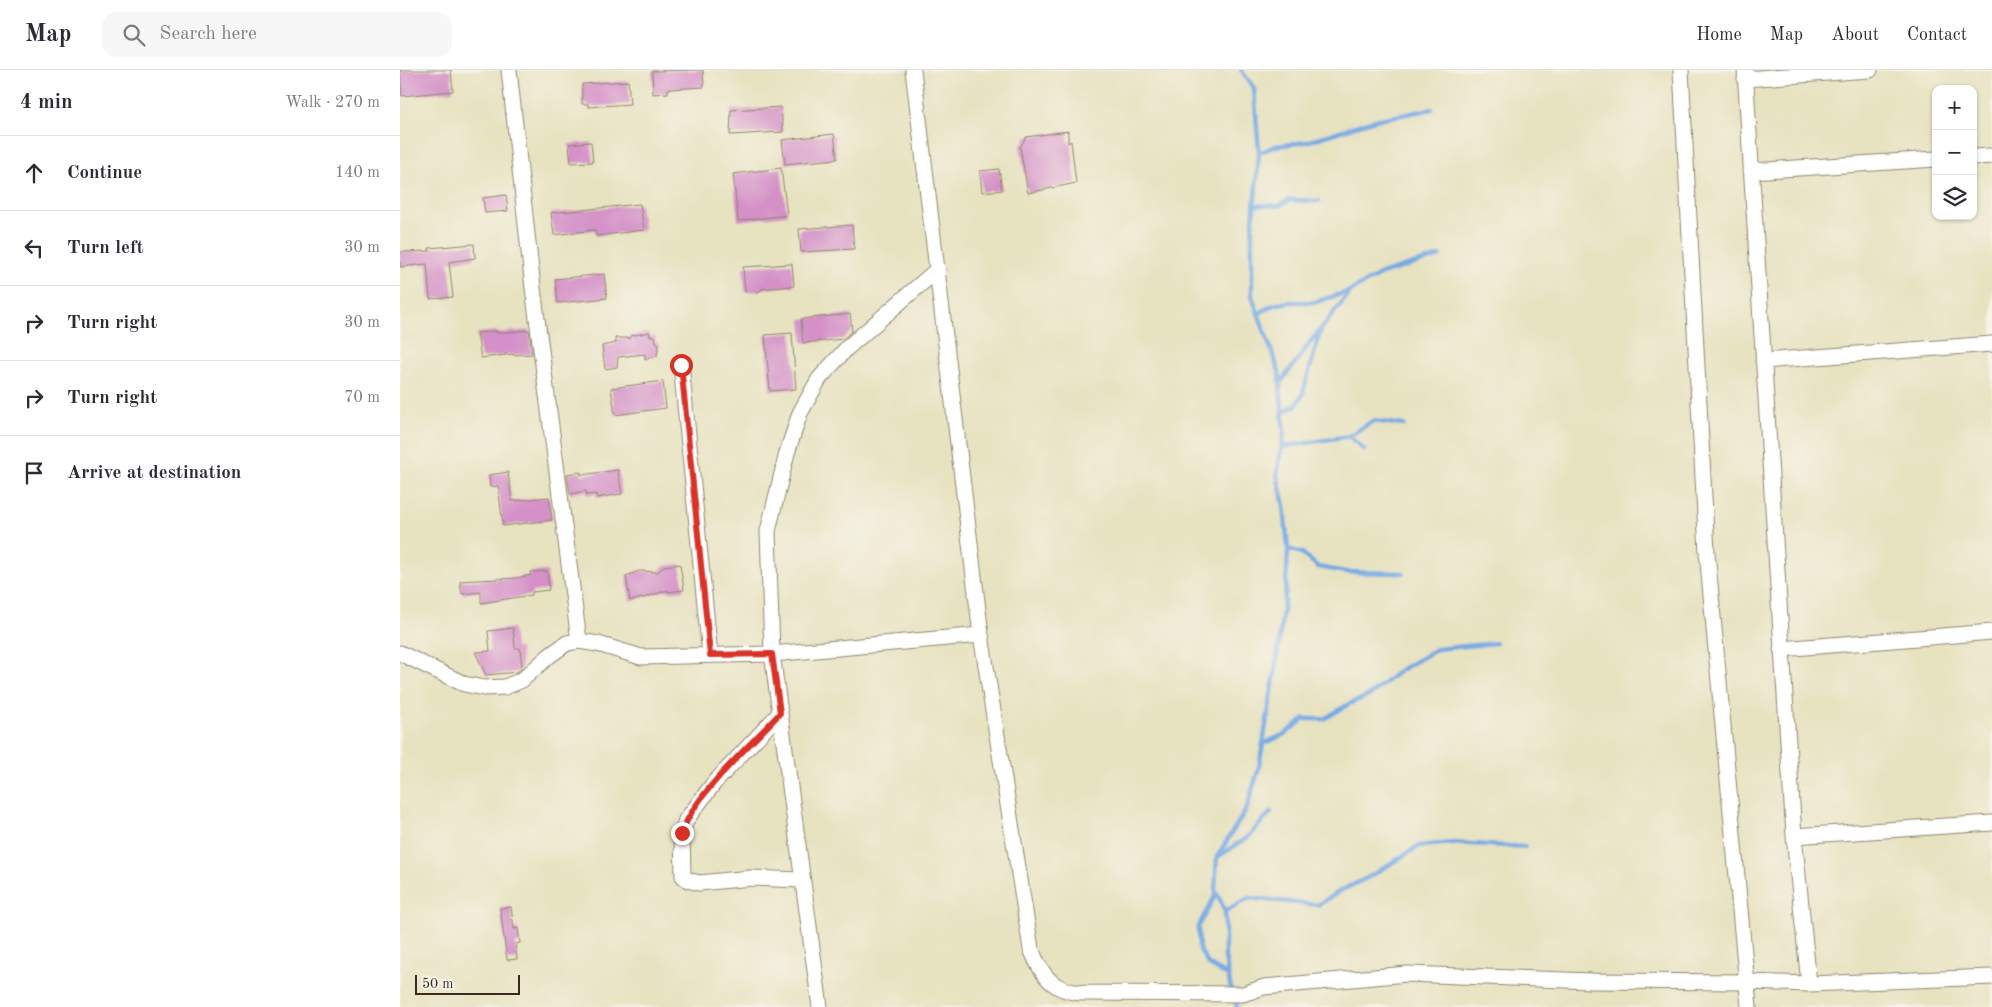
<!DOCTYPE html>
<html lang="en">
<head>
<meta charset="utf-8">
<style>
  body { margin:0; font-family:"Old Standard TT",serif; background:#f7f7f7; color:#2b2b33 }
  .controls { position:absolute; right:15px; top:15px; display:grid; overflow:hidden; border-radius:10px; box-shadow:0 1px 4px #0004 }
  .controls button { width:45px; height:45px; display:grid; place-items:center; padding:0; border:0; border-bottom:1px solid #e1e1e2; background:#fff; color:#2b2b33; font:25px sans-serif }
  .scale { position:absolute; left:15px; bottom:12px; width:105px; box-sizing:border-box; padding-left:5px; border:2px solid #3b2a1e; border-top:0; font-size:14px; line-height:18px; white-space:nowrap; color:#3b2a1e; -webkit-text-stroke:4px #f7f3e8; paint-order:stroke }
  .stop { position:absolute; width:15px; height:15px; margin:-11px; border:4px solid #d93025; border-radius:50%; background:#fff }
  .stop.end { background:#d93025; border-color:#fff; box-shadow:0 1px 5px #0008 }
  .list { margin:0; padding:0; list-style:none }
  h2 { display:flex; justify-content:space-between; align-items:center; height:65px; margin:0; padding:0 20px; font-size:21px }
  h2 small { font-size:16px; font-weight:400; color:#7c7c81 }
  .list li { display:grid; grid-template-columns:32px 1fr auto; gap:15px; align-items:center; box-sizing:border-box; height:75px; padding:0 20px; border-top:1px solid #e1e1e2 }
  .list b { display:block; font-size:19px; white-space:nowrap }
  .list em { font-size:16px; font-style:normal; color:#7c7c81 }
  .icon { flex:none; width:28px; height:28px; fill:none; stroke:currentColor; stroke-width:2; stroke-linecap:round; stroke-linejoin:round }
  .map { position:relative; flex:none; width:1592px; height:937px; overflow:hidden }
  header { display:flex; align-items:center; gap:30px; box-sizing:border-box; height:70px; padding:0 25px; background:#fff; border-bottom:1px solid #e1e1e2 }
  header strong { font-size:24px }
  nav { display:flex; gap:28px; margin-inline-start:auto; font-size:18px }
  .search { width:350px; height:45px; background:#f7f7f7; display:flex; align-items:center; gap:12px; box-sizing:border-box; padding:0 18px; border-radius:15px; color:#7c7c81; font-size:19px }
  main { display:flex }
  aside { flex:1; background:#fff }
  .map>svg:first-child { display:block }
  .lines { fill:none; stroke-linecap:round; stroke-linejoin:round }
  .stream { stroke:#78aae4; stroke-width:4.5 }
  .building { fill:#d490c7 }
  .minor-casing { stroke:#91866f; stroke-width:17 }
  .minor { stroke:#fff; stroke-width:15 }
  .route { stroke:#d93025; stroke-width:6 }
</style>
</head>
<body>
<header>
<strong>Map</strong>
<div class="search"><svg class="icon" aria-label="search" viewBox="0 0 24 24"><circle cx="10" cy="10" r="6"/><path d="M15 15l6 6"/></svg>Search here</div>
<nav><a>Home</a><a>Map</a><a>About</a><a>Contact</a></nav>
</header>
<main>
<aside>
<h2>4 min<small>Walk · 270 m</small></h2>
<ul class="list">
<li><svg class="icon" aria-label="ahead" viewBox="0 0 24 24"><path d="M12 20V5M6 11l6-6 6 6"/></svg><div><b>Continue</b></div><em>140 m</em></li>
<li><svg class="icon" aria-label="left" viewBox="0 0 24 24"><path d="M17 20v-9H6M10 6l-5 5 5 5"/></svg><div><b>Turn left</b></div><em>30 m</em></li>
<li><svg class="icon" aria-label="right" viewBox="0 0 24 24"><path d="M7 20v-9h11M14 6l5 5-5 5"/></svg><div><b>Turn right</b></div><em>30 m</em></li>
<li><svg class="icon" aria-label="right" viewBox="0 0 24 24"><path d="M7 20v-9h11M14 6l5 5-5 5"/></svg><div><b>Turn right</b></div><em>70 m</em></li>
<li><svg class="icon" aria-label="arrive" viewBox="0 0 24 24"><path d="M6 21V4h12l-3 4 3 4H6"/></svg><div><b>Arrive at destination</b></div></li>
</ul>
</aside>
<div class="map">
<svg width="1592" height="937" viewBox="0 0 1592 937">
  <rect width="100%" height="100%" fill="#f7f3e8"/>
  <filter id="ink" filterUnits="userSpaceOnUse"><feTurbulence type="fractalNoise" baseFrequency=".02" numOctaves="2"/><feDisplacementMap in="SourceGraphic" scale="10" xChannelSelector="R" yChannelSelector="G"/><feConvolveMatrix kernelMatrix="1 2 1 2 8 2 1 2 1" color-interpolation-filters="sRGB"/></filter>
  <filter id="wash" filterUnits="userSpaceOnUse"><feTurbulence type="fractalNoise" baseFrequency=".0096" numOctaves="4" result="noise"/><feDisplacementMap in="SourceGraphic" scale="20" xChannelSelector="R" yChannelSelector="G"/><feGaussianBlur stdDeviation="1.12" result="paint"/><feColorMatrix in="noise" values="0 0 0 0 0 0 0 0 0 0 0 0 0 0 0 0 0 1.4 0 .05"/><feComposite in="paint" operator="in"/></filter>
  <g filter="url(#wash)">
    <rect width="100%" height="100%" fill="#e7e2c0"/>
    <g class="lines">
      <path class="stream" d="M859 83 875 76 906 72 975 50 1032 39
        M855 135 879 136 889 130 919 131
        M858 244 873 235 890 232H916L950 221 981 204 1040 186
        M881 312 918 262
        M883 342 896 335 902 326 921 259 950 222
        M949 366 973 351 1004 355
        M882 377 949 366 964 380
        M888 479 902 483 918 497 946 502 1003 503
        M863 674 885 664 904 649H924L949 634 970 625 999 601 1037 579 1096 573
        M819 786 848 767 871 742
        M816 824 798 857 799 878 808 894 828 906
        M825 841 849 828 918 835 940 821 969 807 1019 776 1053 773 1125 777
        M831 920 825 887V841L815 820 817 787 847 738 859 697 875 602 886 517 888 479 884 436 877 404 884 363 879 302 852 226V162L859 83 854 18 841 0
        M834 927 837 937"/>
    </g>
    <g id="blocks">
      <path class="building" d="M0 0H51L53 21 2 26Z
        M303 0 304 17 268 19V23L253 24 252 1Z
        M228 11 230 34 188 37V34H182V14Z
        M381 37 383 62 330 65 331 40Z
        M668 61V73L671 71 676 113 628 123 620 77 626 67Z
        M434 64 437 89 385 94 382 70Z
        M191 72 193 92 171 93 169 74Z
        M381 98 387 145 338 151 333 104Z
        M599 99 602 120 582 122 580 101Z
        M106 125 108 141 85 143 83 128Z
        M240 134 244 160 196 166 195 160 154 165 151 143Z
        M452 155 454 179 401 182 399 159Z
        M74 174 75 188 49 192 53 227 30 229 27 194 0 197V182L30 181 29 178Z
        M392 194 394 216 361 219V221L345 222 343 197Z
        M204 204 207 228 158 233 155 209Z
        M450 244 452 261 443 269 403 273 401 249Z
        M129 260 132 284 113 285V284L81 288 77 263 97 261V263Z
        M250 262 249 266H255L256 272 259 274 257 286 245 289V284L218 287 217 297 205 299 202 276 216 273 215 268H230V266Z
        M392 263 396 319 370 321 365 265Z
        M263 311 266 338 215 345 211 318Z
        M218 400 222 424 197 428 196 424 187 425 186 421 170 424 167 404 181 402V405Z
        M108 402 112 431 149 427 152 450 103 456 98 416 90 417 89 405Z
        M280 494 284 520 268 522V520L243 528 230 531 226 506 239 501 258 502 264 496Z
        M147 501 149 520 132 522V525L81 533V522L62 524 60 511 116 508 131 505 130 502Z
        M113 558 115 578H120L122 598 117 602 86 605 75 582 90 581 88 561Z
        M111 837 114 859 118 858 120 873 115 874 117 889 107 890 100 838Z"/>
    </g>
  </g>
  <g filter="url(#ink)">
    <use href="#blocks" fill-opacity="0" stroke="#91866f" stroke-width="1"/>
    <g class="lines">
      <g class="minor-casing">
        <path id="minor" d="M109 0 133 218 179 571
          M513 0 581 565 631 879C642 906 653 922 684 923L843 924 864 917 1007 904 1192 911 1348 912 1409 914 1592 907
          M1281 0 1307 482 1349 937
          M1345 0 1394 766 1409 914
          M1345 9 1470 0
          M1573 87 1592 86
          M1351 101 1536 89
          M1363 291 1592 274
          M281 295 310 585
          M1381 579 1592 562
          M0 583 64 614 84 618 105 617 122 610 149 586 167 573 179 571 198 574 241 587 372 584 581 565
          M380 643 314 713 286 750 282 763 283 806 288 810 299 813 351 808 402 810
          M1394 766 1592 753
          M420 937 372 584 368 461 387 383 400 343 419 309 447 278 538 199"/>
      </g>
      <use href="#minor" class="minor"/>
    </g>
  </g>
  <g class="lines" filter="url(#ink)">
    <path class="route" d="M281 295 310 585 372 584 380 643C352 674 293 725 282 763"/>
  </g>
</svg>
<div class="controls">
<button>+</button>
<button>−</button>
<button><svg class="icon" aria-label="layers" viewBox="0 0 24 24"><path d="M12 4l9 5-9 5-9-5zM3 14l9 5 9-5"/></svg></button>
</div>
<div class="scale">50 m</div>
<div class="stop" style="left:281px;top:295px"></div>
<div class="stop end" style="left:282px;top:763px"></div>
</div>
</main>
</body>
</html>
